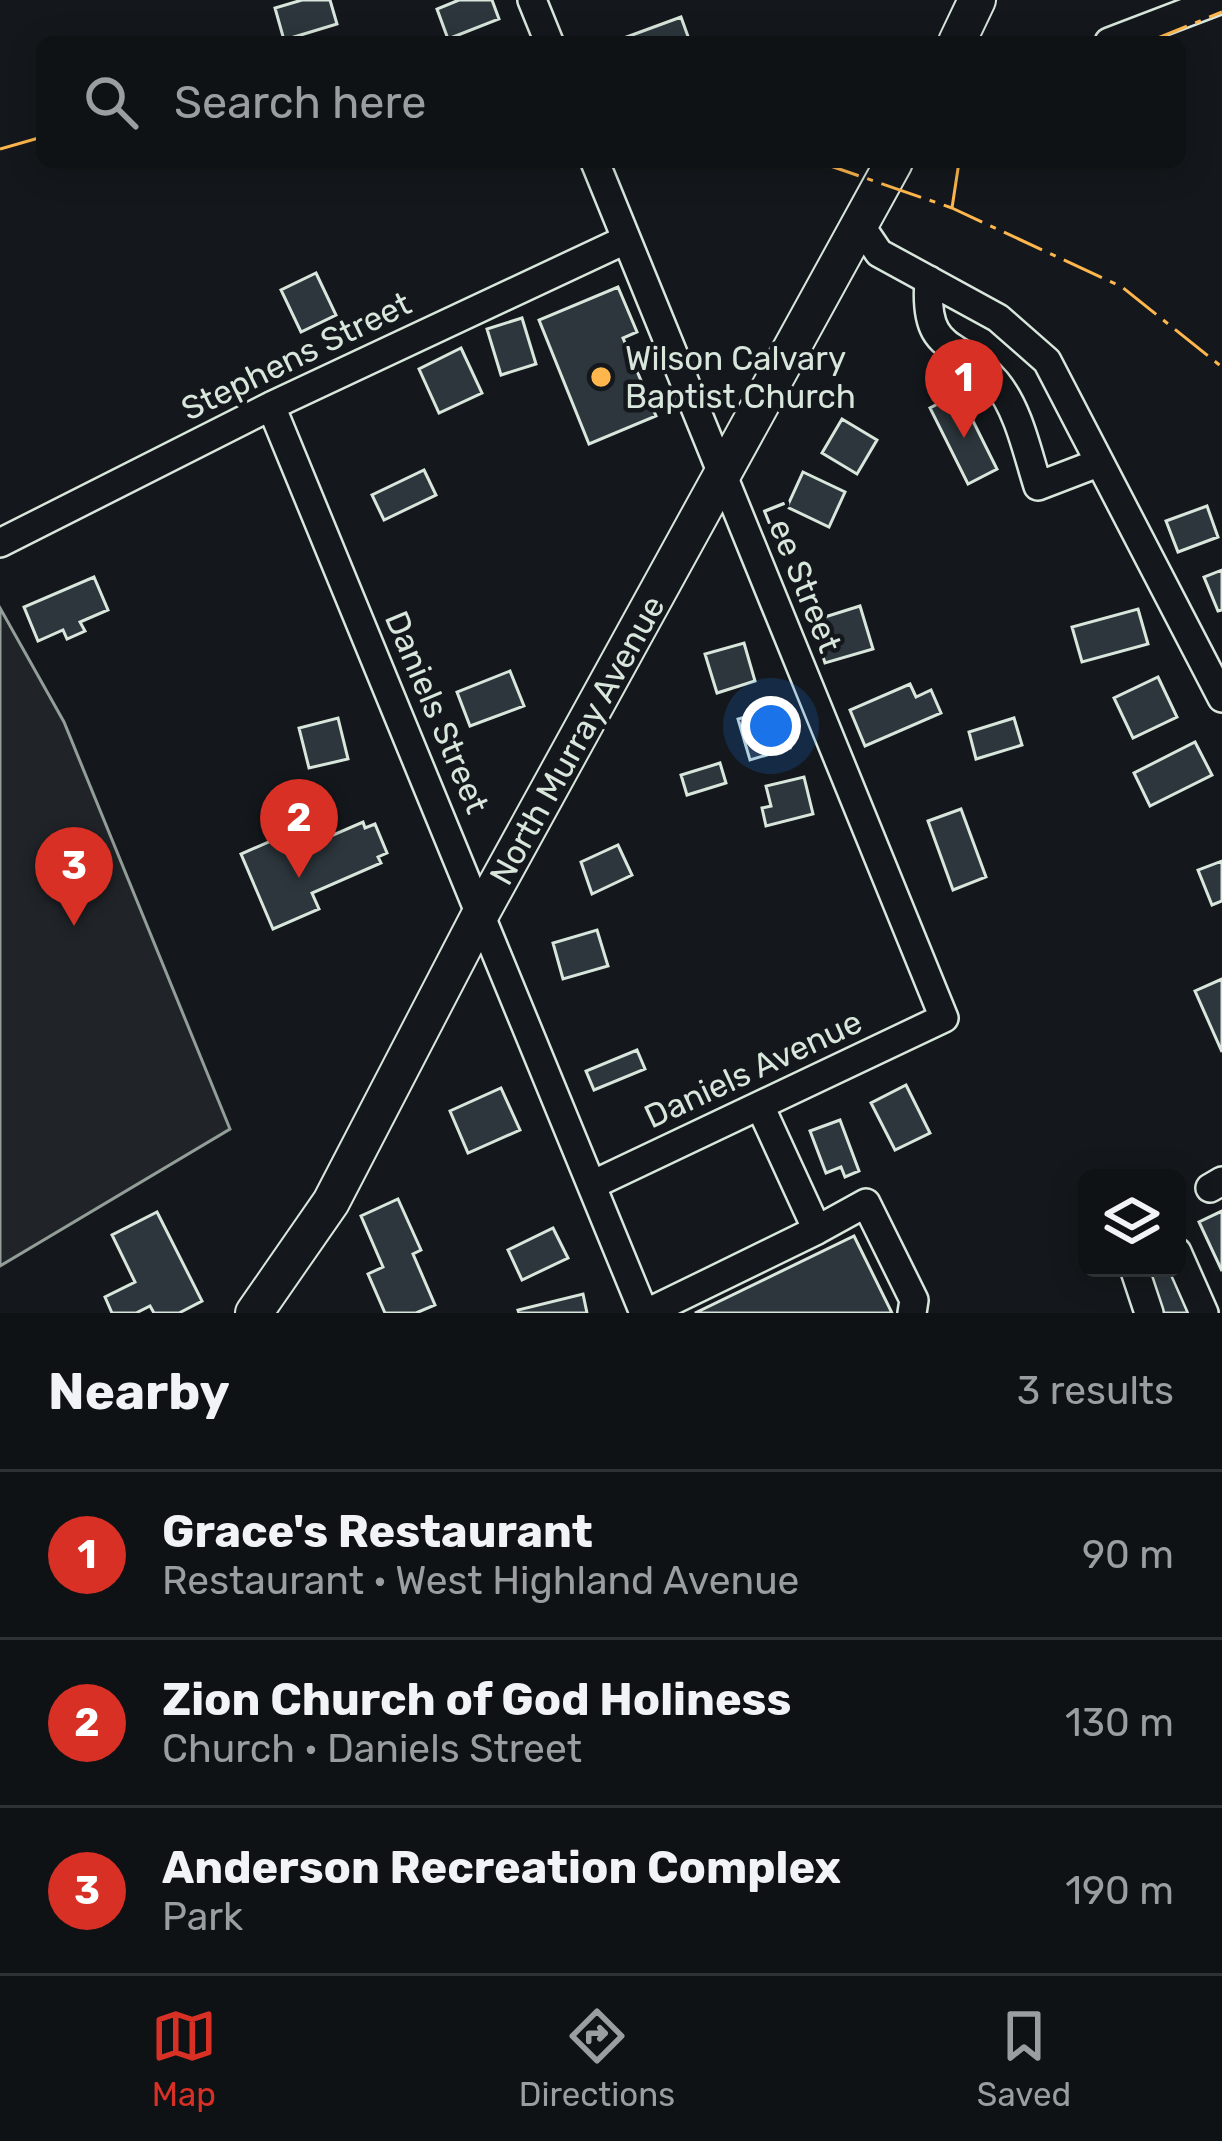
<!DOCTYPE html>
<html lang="en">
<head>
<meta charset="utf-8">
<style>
  body { margin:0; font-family:Rubik,sans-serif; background:#1d2022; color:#f1f3f6 }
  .controls { position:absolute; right:36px; bottom:36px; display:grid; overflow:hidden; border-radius:18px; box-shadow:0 6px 30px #0003 }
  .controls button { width:108px; height:108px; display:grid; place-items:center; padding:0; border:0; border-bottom:3px solid #2f3234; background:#0f1215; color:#f1f3f6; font:60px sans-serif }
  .you { position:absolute; left:771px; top:726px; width:42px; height:42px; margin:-30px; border:9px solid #fff; border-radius:50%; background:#1a73e8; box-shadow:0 0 0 18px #1a73e833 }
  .badge { display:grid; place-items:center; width:78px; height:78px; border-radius:50%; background:#d93025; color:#fff; font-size:39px; font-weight:700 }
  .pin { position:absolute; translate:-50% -99px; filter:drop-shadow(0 3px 6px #0008) }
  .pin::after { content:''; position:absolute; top:63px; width:42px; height:36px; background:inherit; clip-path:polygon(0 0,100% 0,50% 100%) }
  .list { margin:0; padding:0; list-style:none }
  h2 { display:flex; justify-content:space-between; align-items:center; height:156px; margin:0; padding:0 48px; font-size:51px }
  h2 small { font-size:39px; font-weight:400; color:#9b9ea0 }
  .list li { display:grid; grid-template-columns:78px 1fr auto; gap:36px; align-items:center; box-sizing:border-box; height:168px; padding:0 48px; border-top:3px solid #2f3234 }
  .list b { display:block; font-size:45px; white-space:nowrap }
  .list p { margin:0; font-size:39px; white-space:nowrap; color:#9b9ea0 }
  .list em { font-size:39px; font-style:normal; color:#9b9ea0 }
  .icon { flex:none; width:66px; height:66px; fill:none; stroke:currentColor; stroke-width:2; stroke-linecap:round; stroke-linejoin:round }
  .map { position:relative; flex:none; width:1222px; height:1313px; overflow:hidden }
  .search { position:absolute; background:#0f1215; box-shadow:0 6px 30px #0003; left:36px; right:36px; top:36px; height:132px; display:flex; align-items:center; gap:30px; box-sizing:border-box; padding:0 42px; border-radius:18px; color:#9b9ea0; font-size:45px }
  .sheet { height:660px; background:#0f1215 }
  nav { display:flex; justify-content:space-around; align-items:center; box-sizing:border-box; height:168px; border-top:3px solid #2f3234; background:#0f1215; font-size:33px; color:#9b9ea0 }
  nav a { display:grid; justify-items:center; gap:6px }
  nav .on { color:#d93025 }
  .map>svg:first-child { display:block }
  .green { fill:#202428; stroke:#939e99; stroke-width:3 }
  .building { fill:#2c363c; stroke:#d8e6dc; stroke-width:3 }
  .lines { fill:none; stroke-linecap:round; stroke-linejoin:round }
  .minor-casing { stroke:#d8e6dc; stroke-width:32 }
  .major-casing { stroke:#d8e6dc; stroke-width:40 }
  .minor { stroke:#14181c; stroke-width:27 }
  .major { stroke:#14181c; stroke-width:36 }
  .power { stroke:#ffb74d; stroke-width:3; stroke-dasharray:42 9 6 9; stroke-linecap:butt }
  .poi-dot { fill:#ffb74d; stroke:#14181c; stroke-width:4.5 }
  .labels { text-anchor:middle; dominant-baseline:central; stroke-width:9; stroke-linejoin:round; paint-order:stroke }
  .street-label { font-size:33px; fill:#d8e6dc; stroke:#14181c }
  .poi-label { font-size:33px; fill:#d8e6dc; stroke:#14181c; text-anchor:start }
</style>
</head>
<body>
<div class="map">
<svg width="1222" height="1313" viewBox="0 0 1222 1313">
  <rect width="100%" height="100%" fill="#14181c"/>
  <path class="green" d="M0 608 64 722 230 1129 0 1266Z"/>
  <path class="building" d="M302 0H330L337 24 284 40 275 8Z
    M459 0H492L499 19 448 39 437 9Z
    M681 17 690 42H613Z
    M316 273 336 315 301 332 281 290Z
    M618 287 637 332 623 338 656 416 589 444 539 320Z
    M522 318 536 364 501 375 487 329Z
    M461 348 482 393 439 413 419 369Z
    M959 393 997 469 968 484 930 408Z
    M842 419 877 440 857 474 822 453Z
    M424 470 436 495 384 520 372 495Z
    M803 472 845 492 829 527 787 507Z
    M1207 506 1218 537 1178 552 1166 521Z
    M1222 570V610L1218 611 1204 577Z
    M94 577 108 610 80 622 85 631 67 639 63 630 38 641 24 607Z
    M860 606 873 649 825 663 812 621Z
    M1138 609 1148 644 1082 662 1072 627Z
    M744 643 755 681 717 693 705 654Z
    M510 671 524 706 470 726 457 692Z
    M1158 677 1177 717 1133 738 1114 698Z
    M910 684 916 697 931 690 941 713 865 746 850 710Z
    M778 708 790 748 750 760 738 719Z
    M338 718 348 759 309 768 299 728Z
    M1014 718 1022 745 976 759 969 732Z
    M1195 742 1212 775 1150 806 1134 773Z
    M720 763 726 783 687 795 681 775Z
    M804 777 813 814 766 826 762 808 771 806 766 786Z
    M961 809 986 877 953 890 928 821Z
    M363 822 365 828 375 824 387 853 378 857 381 863 312 893 319 909 273 929 241 854 287 834 294 852Z
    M618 845 632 875 592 894 581 862Z
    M1222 861V901L1212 905 1198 870Z
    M597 930 608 966 563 979 553 943Z
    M1222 979V1052L1195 991Z
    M637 1050 645 1069 594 1090 586 1071Z
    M906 1085 930 1133 895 1150 871 1103Z
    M501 1088 520 1130 468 1153 450 1111Z
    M840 1120 859 1171 845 1177 841 1167 826 1173 810 1131Z
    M398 1199 421 1250 413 1254 435 1305 416 1313H385L368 1274 383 1267 361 1216Z
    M1222 1211V1271L1199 1222Z
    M157 1212 202 1301 179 1313H154L150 1306 136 1313H112L105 1297 135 1282 112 1235Z
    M553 1228 568 1258 522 1280 508 1250Z
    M854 1236 892 1313H695Z
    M1145 1268H1173L1188 1313H1160Z
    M583 1294 587 1313H519L518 1310Z"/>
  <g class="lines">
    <g class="minor-casing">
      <path id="minor" d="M532 0 549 42
        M1109 42 1219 0
        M860 225 879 253 998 318 1047 361 1222 698
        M929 280C923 357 959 338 996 382 1019 410 1027 452 1038 486L1098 463
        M271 406 644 1313
        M0 543 271 406 625 240
        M592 1185 944 1018 595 162
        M1210 1188 1222 1181
        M817 1230 866 1203 914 1300 912 1313
        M1177 1252 1204 1313
        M1134 1268 1149 1313
        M647 1313 817 1230 760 1106"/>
    </g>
    <g class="major-casing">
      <path id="major" d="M957 42 977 0
        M254 1313 331 1202 481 913 894 162"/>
    </g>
    <use href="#minor" class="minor"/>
    <use href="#major" class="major"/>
    <path class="power" d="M1148 42 1222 12
      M0 149 42 137
      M819 162 952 208 1122 287 1222 367
      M952 208 959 162"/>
  </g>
  <circle class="poi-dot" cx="601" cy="377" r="12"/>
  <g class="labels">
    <g class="street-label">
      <text transform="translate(296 356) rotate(-26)">Stephens Street</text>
      <text transform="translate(802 577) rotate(68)">Lee Street</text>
      <text transform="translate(437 712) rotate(67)">Daniels Street</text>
      <text transform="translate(577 740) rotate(-61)">North Murray Avenue</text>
      <text transform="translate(753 1069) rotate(-25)">Daniels Avenue</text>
    </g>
    <g class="poi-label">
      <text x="625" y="358">Wilson Calvary<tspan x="625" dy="38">Baptist Church</tspan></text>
    </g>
  </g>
</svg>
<div class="controls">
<button><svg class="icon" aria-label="layers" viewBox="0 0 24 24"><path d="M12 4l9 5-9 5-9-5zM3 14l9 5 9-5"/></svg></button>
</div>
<div class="you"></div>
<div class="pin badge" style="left:964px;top:438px">1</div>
<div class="pin badge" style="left:299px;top:878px">2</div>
<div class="pin badge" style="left:74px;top:926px">3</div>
<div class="search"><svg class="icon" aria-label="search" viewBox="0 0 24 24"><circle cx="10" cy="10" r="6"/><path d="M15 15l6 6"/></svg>Search here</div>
</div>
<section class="sheet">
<h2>Nearby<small>3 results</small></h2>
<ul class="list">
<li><span class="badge">1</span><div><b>Grace's Restaurant</b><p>Restaurant · West Highland Avenue</p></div><em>90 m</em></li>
<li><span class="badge">2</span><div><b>Zion Church of God Holiness</b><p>Church · Daniels Street</p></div><em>130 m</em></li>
<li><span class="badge">3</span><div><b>Anderson Recreation Complex</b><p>Park</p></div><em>190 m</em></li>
</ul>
</section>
<nav>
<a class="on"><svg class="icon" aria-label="map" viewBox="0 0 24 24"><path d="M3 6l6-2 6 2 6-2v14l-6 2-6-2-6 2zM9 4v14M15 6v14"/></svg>Map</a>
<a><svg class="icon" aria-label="directions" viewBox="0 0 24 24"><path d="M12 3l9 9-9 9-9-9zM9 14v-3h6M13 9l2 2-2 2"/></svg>Directions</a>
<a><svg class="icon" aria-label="saved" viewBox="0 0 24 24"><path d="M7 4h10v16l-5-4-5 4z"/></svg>Saved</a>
</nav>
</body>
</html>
